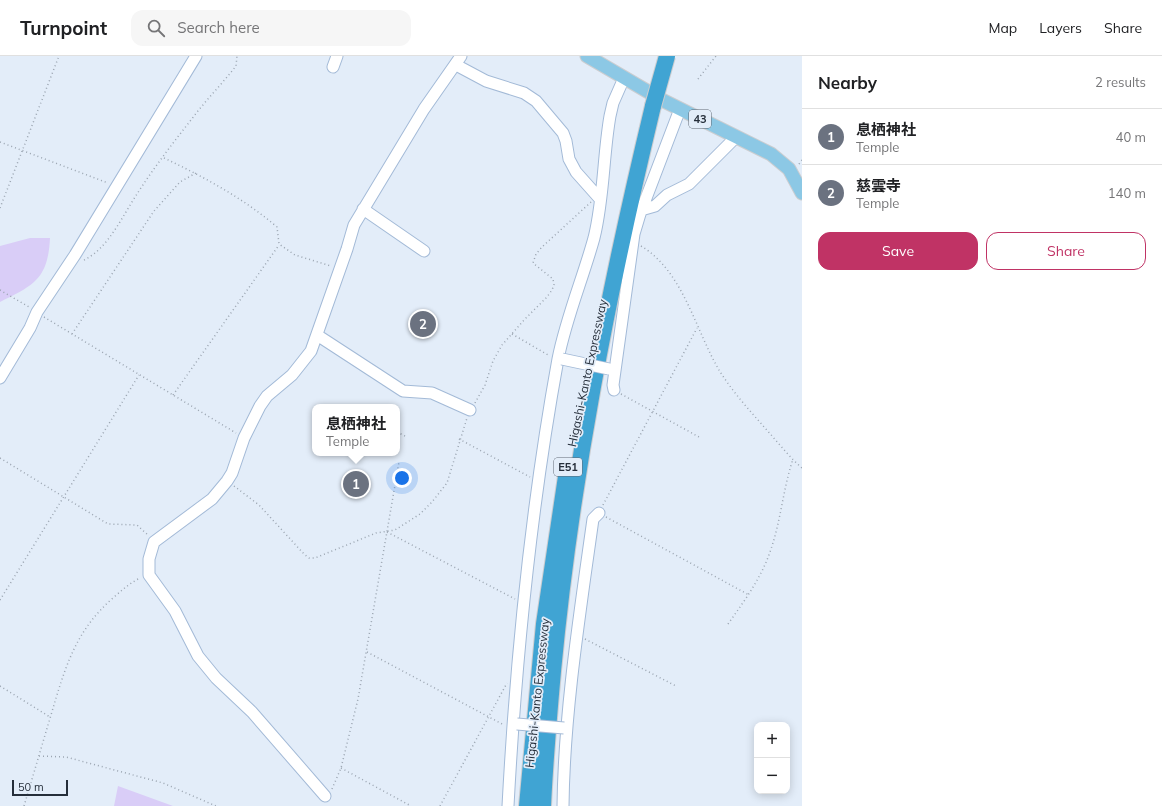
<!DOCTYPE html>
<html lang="en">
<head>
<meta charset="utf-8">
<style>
  body { margin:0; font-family:Mulish,"Noto Sans JP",sans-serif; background:#f6f6f6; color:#202124 }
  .controls { position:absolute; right:12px; bottom:12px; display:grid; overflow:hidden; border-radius:8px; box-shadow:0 2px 10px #0003 }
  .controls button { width:36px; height:36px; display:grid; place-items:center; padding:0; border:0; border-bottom:1px solid #e0e0e0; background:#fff; color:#202124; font:20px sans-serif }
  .scale { position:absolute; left:12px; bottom:10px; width:56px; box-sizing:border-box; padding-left:4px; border:2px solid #252e3a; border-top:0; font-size:11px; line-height:14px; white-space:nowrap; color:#252e3a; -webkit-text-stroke:3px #e3edf9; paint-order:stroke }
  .you { position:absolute; left:402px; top:422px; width:14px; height:14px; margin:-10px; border:3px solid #fff; border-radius:50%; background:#1a73e8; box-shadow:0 0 0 6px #1a73e833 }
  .badge { display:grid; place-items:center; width:26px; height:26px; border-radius:50%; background:#c03365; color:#fff; font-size:13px; font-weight:700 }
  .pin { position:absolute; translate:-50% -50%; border:2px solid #fff; box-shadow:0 1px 4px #0006 }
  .popup { position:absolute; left:312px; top:348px; width:88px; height:52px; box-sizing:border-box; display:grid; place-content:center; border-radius:8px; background:#fff; filter:drop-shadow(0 1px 3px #0005); font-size:13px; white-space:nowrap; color:#757577 }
  .popup b { font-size:15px; color:#202124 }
  .popup::after { content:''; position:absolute; left:50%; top:100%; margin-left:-8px; border:8px solid transparent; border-top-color:#fff }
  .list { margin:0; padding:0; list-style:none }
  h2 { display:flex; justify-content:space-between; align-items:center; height:52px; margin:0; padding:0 16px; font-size:17px }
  h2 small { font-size:13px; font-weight:400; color:#757577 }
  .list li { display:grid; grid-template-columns:26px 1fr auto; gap:12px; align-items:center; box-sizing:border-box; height:56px; padding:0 16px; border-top:1px solid #e0e0e0 }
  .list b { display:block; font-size:15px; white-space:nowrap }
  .list p { margin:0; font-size:13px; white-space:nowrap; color:#757577 }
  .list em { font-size:13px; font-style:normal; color:#757577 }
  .actions { display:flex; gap:8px; padding:12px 16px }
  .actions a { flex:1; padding:9px 0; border:1px solid #c03365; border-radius:12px; text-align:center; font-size:14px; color:#c03365 }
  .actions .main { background:#c03365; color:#fff }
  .icon { flex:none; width:22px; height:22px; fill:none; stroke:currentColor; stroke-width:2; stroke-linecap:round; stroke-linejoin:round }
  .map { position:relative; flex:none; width:802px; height:750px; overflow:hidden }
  header { display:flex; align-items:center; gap:24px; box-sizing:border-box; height:56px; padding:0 20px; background:#fff; border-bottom:1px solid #e0e0e0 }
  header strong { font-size:19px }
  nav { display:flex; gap:22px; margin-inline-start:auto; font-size:14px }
  .search { width:280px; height:36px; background:#f6f6f6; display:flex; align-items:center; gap:10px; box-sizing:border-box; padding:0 14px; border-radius:12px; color:#757577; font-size:15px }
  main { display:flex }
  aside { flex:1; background:#fff }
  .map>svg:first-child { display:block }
  .green { fill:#d9cdf7 }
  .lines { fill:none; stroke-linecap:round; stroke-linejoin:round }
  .minor-casing { stroke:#a3bad7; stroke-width:13 }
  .major-casing { stroke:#cbcdd0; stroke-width:15 }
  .highway-casing { stroke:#cbcdd0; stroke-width:18 }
  .path { stroke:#9ba5b1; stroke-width:1.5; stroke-dasharray:1 3; stroke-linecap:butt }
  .minor { stroke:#fff; stroke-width:11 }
  .major { stroke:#8cc8e5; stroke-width:13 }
  .highway { stroke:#40a4d3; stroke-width:16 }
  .minor-bridge-casing { stroke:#a3bad7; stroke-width:13; stroke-linecap:butt }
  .highway-bridge-casing { stroke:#cbcdd0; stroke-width:18; stroke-linecap:butt }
  .minor-bridge { stroke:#fff; stroke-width:11 }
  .highway-bridge { stroke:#40a4d3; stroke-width:16 }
  .labels { text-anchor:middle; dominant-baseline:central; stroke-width:3.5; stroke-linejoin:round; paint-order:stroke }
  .shield { fill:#e3edf9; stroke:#5e6773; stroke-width:1 }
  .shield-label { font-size:11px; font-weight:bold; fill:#252e3a }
  .street-label { font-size:12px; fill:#252e3a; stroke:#e3edf9 }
</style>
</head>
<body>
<header>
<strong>Turnpoint</strong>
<div class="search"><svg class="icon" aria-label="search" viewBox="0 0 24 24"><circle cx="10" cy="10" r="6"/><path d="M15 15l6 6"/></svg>Search here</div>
<nav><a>Map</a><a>Layers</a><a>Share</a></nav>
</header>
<main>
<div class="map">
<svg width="802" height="750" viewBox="0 0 802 750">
  <rect width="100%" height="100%" fill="#e3edf9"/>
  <path class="green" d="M30 182H50C48 223 34 229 0 246V190Z
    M118 730 173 750H114Z"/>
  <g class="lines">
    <g class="minor-casing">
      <path id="minor" d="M456 9 486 25 524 37 536 45 563 77 566 85 569 103 576 116 600 143
        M333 11 337 0
        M363 153 424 195
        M641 154 655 150 667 139 689 128 736 81
        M317 279 403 335 432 337 470 354
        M0 322 30 272 37 256 75 199 196 0
        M614 334 613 329 634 178 640 158 680 53
        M325 740 252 656 216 622 198 600 175 555 149 519V503L154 486 212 443 227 425 232 417 244 382 260 350 267 340 292 319 311 295 347 193 354 169 424 53 461 0
        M508 750C516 600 531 451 558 303 566 262 583 222 594 182 604 142 603 100 610 60L613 47 624 22
        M563 750C564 657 580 556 593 463L599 457"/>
    </g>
    <g class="major-casing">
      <path id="major" d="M587 0 664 45 771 98 789 113 802 137"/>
    </g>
    <g class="highway-casing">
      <path id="highway" d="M527 750 544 568 567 414
        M543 750C545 705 549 660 553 615 571 424 608 237 653 50"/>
    </g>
    <path class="path" d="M698 23 716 0
      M0 86 108 127
      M164 102C204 121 243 142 277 171L279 188 295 199 331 210
      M799 108 802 104
      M0 152 59 0
      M641 190C683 215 695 273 719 314 732 335 749 354 765 372 777 385 788 400 802 412
      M84 204C108 193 123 159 137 138 153 113 172 88 191 64 205 45 222 28 236 10L237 0
      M0 234 29 251
      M44 261 236 377
      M72 278 154 155 180 126 196 117
      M512 278 550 300
      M621 338 699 381
      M173 339 279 189
      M475 347 485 329 493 305 502 289 524 264 547 241 552 234 554 229 553 223 533 207 536 198 542 191 591 146
      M349 349 353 351
      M397 376 405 380
      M459 383 530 421
      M0 402 108 468 137 469 149 480
      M234 430 259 449 304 498 309 502H315L376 477 395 474 420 458 432 446 447 427 467 362
      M603 449 697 272
      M606 461 749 539
      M387 476 515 543
      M0 544 139 319
      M728 568C745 544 762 521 771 493 781 464 783 433 793 403
      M585 583 676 630
      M367 596 504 669
      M0 630 50 661
      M39 700 66 701 163 727 216 750
      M341 712 411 750
      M332 733 341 712 358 643 399 406
      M24 750C33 720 42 689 51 659 65 612 75 575 113 542 122 534 130 527 140 522
      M440 750 507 627"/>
    <use href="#minor" class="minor"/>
    <use href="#major" class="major"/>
    <use href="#highway" class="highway"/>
    <g class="minor-bridge-casing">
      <path id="minor-bridge" d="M562 303 609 313
        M517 668 564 672"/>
    </g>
    <g class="highway-bridge-casing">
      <path id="highway-bridge" d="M653 50 667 0"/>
    </g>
    <use href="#minor-bridge" class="minor-bridge"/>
    <use href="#highway-bridge" class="highway-bridge"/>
  </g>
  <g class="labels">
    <g class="shield">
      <rect x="689" y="54" width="22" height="18" rx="3"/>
      <rect x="554" y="402" width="28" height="18" rx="3"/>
    </g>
    <g class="shield-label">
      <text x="700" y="63">43</text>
      <text x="568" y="411">E51</text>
    </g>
    <g class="street-label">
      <text transform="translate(587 317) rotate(-78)">Higashi-Kanto Expressway</text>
      <text transform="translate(537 637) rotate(-84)">Higashi-Kanto Expressway</text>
    </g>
  </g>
</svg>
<div class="controls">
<button>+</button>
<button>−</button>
</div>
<div class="scale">50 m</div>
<div class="you"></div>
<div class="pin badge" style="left:356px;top:428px;background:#6b7280">1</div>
<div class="popup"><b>息栖神社</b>Temple</div>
<div class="pin badge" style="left:423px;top:268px;background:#6b7280">2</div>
</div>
<aside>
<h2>Nearby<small>2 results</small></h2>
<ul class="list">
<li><span class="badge" style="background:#6b7280">1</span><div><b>息栖神社</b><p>Temple</p></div><em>40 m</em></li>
<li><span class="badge" style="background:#6b7280">2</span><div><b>慈雲寺</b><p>Temple</p></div><em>140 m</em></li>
</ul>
<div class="actions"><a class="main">Save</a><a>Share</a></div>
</aside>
</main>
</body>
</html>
